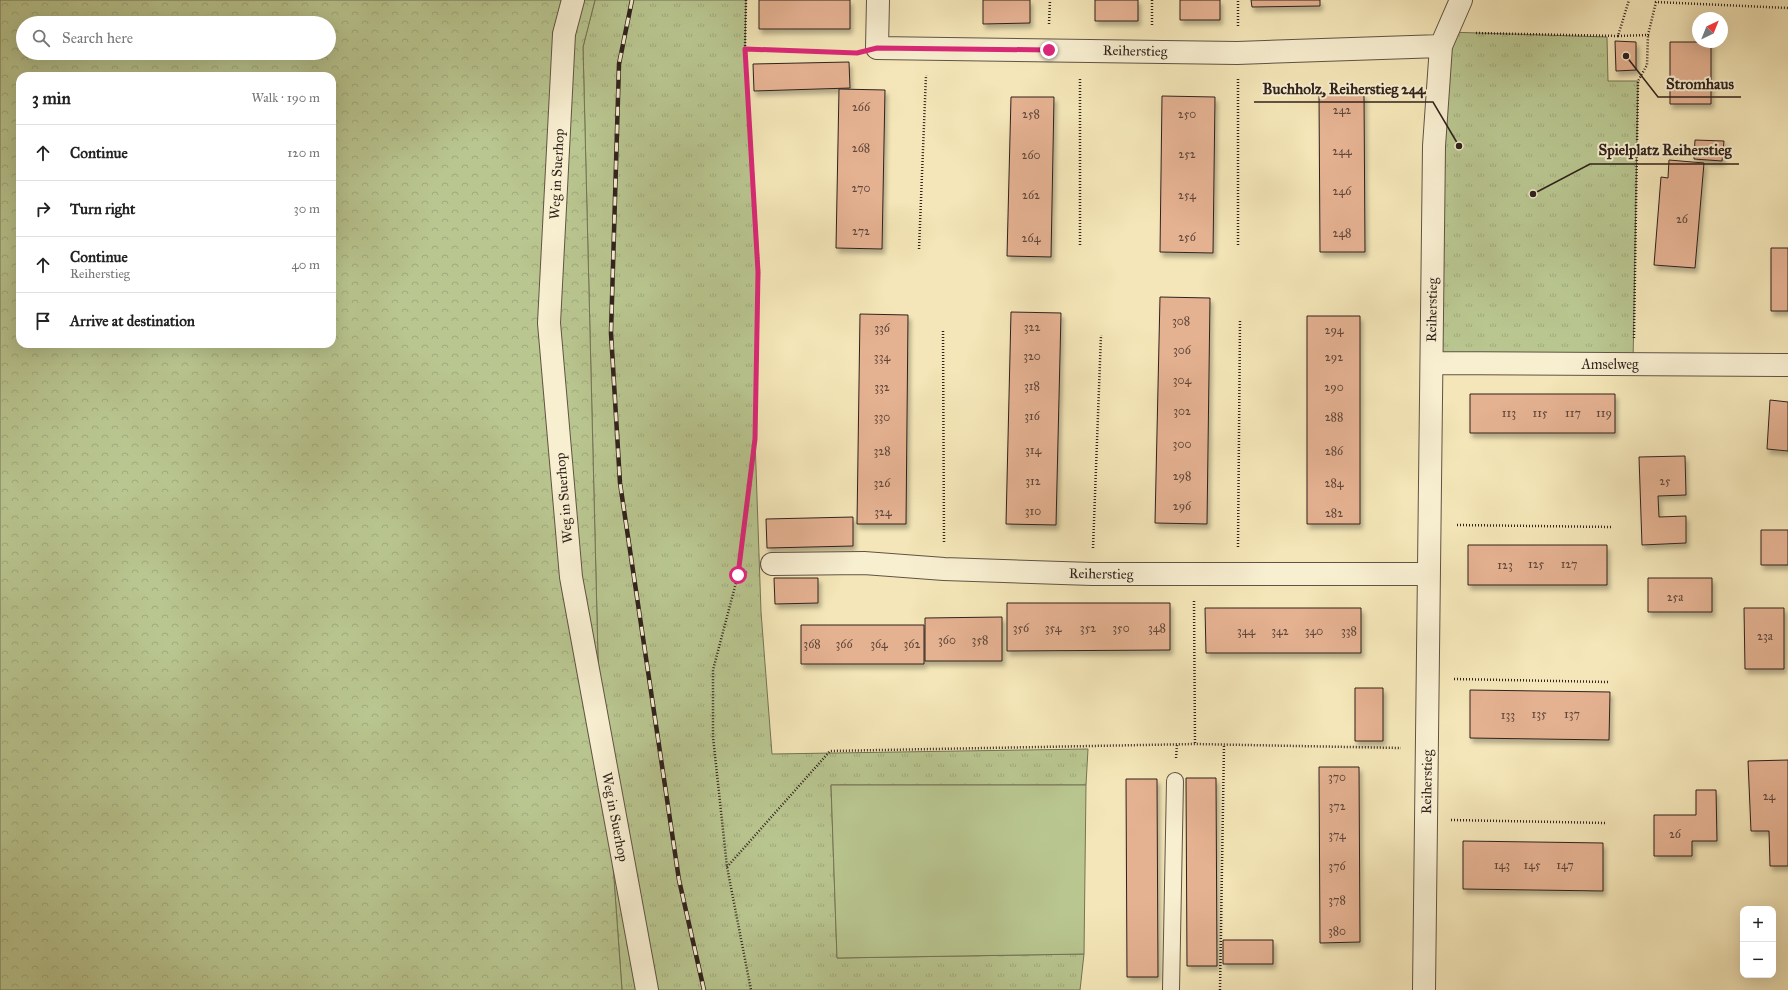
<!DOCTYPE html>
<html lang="en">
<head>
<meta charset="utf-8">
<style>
  body { margin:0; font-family:"IM FELL Great Primer",serif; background:#f2f2f2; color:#222 }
  .controls { position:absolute; right:12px; bottom:12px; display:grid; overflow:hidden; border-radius:8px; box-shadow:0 4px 16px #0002 }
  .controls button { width:36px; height:36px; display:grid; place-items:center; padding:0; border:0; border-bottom:1px solid #e0e0e0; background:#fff; color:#222; font:20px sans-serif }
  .compass { position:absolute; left:1692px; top:12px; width:36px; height:36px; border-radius:50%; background:#fff; box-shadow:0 4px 16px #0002; rotate:43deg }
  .stop { position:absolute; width:12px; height:12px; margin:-9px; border:3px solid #db2777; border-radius:50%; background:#fff }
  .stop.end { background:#db2777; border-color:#fff; box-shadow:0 1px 4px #0008 }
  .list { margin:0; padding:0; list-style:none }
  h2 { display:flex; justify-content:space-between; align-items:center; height:52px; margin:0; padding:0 16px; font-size:17px }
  h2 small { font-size:13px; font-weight:400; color:#767676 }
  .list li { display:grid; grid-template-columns:26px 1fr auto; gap:12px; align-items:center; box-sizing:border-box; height:56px; padding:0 16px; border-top:1px solid #e0e0e0 }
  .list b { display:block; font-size:15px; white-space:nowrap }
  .list p { margin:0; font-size:13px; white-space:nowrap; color:#767676 }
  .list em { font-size:13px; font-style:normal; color:#767676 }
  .icon { flex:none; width:22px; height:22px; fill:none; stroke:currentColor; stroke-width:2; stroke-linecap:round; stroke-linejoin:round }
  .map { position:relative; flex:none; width:1788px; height:990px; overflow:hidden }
  .search { position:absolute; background:#fff; box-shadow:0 4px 16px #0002; left:16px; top:16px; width:320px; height:44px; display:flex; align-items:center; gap:10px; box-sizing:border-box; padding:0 14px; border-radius:22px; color:#767676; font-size:15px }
  .panel { position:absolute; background:#fff; box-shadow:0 4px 16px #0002; left:16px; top:72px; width:320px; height:276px; border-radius:12px }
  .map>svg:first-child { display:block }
  .grass { fill:url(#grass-tufts); stroke:#747456 }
  .forest { fill:url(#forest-crowns); stroke:#747456; fill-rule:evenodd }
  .pitch { fill:#b9c690; stroke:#747456 }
  .building { fill:#e4b191; stroke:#30221d; filter:url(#shadow) }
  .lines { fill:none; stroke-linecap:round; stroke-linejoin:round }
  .lane-casing { stroke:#615344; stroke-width:18 }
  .street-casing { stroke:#615344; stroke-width:24 }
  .path { stroke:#30221d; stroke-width:2.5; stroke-dasharray:1 2; stroke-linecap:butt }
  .lane { stroke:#f8efd1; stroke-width:16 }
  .street { stroke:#f8efd1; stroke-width:22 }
  .rail-casing { stroke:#30221d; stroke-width:4.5 }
  .rail { stroke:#f8efd1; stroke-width:3; stroke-dasharray:9; stroke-linecap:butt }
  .route { stroke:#db2777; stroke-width:5 }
  .labels { text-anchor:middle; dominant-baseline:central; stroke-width:4; stroke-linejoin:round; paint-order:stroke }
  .number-label { font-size:12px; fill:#5d463a }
  .street-label { font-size:14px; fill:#30221d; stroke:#f8efd1 }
  .leader { fill:none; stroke:#30221d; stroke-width:1.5 }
  .callout-dot { fill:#30221d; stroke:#f8efd1; stroke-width:1.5 }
  .callout-label { font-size:15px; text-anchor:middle; font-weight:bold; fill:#30221d; stroke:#f8efd1; stroke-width:4; stroke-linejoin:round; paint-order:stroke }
</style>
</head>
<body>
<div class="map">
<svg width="1788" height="990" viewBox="0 0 1788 990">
  <defs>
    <pattern id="grass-tufts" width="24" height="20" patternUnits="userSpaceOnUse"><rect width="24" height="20" fill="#b9c690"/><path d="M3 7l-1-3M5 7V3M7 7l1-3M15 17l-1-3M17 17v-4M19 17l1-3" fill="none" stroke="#9faa7c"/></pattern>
    <pattern id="forest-crowns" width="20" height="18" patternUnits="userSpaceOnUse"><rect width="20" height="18" fill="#b9c690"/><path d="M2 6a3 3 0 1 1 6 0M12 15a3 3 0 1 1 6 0" fill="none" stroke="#9faa7c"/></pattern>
    <filter id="shadow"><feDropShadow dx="2.5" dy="4.5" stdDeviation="2" flood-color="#0004"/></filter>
  </defs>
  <rect width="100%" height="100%" fill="#f4e6b8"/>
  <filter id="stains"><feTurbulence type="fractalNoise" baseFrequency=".005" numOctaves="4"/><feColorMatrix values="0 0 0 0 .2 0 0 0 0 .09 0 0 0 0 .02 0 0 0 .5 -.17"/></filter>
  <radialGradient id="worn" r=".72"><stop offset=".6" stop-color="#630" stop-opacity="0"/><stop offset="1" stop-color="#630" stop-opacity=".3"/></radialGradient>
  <path class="grass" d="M595 0H746L745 49 759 272 755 439 761 612 772 754 1088 749 1086 785H831L837 958 1084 954 1080 990H622L598 658 583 47Z
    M1447 32 1607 37 1608 81H1638L1633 364 1432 363Z"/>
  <path class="forest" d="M0 0H595L583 47 598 658 622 990H0ZM23 23H329V53H23ZM20 76H332V344H20Z"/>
  <path class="pitch" d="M831 785H1086L1084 954 837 958Z"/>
  <path class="building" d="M759 0H850V29H759Z
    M983 0H1030V23L983 24Z
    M1095 0H1138V21H1095Z
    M1180 0H1220V20H1180Z
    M1251 0H1320V6L1252 7Z
    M1615 41 1636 42V70L1616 71Z
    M1670 42H1711V104H1670Z
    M849 62 850 88 754 91 753 64Z
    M839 89 885 90 882 249 836 248Z
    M1319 94H1364L1365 252H1320Z
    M1162 96 1215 97 1213 253 1160 252Z
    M1011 97H1054L1051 257 1007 256Z
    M1695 140 1724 141 1722 161 1694 159Z
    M1669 160 1704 163 1695 268 1654 265 1661 177 1668 178Z
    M1771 248H1788V311H1771Z
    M1160 297 1210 298 1207 524 1155 523Z
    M1011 312 1061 313 1056 525 1006 524Z
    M860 314 908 315 906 524H857Z
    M1307 316H1360V524H1307Z
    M1470 394H1615V433H1470Z
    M1770 400 1788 402V451L1767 449Z
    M1685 456 1686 495 1658 496 1659 517 1686 516V543L1642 545 1639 457Z
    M853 517V546L767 548 766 519Z
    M1761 530H1788V565H1761Z
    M1468 545H1607V585H1468Z
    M774 578H818V603L775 604Z
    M1648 578H1712V612H1648Z
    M1007 603H1170V650L1007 651Z
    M1205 608H1361V653H1206Z
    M1744 608H1784V669H1745Z
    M1002 617V661H925V618Z
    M801 625H924V664H801Z
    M1355 688H1383V741H1355Z
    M1470 690 1610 692 1609 740 1470 738Z
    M1788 760V866H1770L1769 831H1751L1748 761Z
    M1319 767H1359L1360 942 1320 943Z
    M1186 778H1216L1217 966H1187Z
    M1126 779H1157L1158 977H1127Z
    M1696 790H1716L1717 841H1692V856H1654V815H1696Z
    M1463 841 1603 843V891L1463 889Z
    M1223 940H1273V964H1223Z"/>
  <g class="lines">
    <g class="lane-casing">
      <path id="lane" d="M1171 990 1175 781"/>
    </g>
    <g class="street-casing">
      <path id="street" d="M573 0 564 34 549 323 571 577 647 990
        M878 0 877 48 1237 53 1441 46
        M1432 363 1788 365
        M772 564 864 563 944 569 1092 574H1429
        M1424 990 1434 146 1441 46 1461 0"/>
    </g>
    <path class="path" d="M746 0 745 49 759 272 755 439 738 575 713 670V737L727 867 751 990
      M1152 0V25
      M1049 24 1050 0
      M1238 26V0
      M1476 33 1618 36 1629 0
      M1618 36 1648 35 1656 2 1788 8
      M745 49 851 53
      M1238 79V245
      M1080 245V78
      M919 249 926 75
      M943 331 944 543
      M1634 338 1638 81 1647 65 1648 35
      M1457 525 1612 527
      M1238 547 1240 321
      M1093 548 1101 335
      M738 575 747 572
      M1194 601 1195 744
      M1454 679 1608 682
      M1176 758 1177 745
      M1451 820 1607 823
      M727 867 830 751 1195 744 1401 748
      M1220 990 1224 745"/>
    <use href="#lane" class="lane"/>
    <use href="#street" class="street"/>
    <g class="rail-casing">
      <path id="rail" d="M632 0 619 64 611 333 620 483 679 880 704 990"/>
    </g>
    <use href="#rail" class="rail"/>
  </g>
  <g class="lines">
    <path class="route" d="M738 575 755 439 758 272 745 49 857 53 877 48 1049 50"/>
  </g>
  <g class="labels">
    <g class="number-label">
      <text x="861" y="107">266</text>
      <text x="1342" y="110">242</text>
      <text x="1031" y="114">258</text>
      <text x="1187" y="114">250</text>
      <text x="861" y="148">268</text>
      <text x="1342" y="151">244</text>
      <text x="1187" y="154">252</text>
      <text x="1031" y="155">260</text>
      <text x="861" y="188">270</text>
      <text x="1342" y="191">246</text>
      <text x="1031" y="195">262</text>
      <text x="1187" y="195">254</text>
      <text x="1682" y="219">26</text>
      <text x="861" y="231">272</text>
      <text x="1342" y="233">248</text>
      <text x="1187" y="237">256</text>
      <text x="1031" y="238">264</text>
      <text x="1181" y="321">308</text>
      <text x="1032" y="327">322</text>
      <text x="882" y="328">336</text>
      <text x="1334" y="330">294</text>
      <text x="1182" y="350">306</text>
      <text x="1032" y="356">320</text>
      <text x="882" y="357">334</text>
      <text x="1334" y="357">292</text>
      <text x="1182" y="380">304</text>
      <text x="1032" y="386">318</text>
      <text x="882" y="387">332</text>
      <text x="1334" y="387">290</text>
      <text x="1182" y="411">302</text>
      <text x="1509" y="413">113</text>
      <text x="1540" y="413">115</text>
      <text x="1573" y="413">117</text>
      <text x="1604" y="413">119</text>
      <text x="1032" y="416">316</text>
      <text x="882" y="417">330</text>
      <text x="1334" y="417">288</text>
      <text x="1182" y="444">300</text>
      <text x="1033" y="450">314</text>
      <text x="882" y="451">328</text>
      <text x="1334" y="451">286</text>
      <text x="1182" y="476">298</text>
      <text x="1033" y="481">312</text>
      <text x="1665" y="481">25</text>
      <text x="882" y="483">326</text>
      <text x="1334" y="483">284</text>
      <text x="1182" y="506">296</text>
      <text x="1033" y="511">310</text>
      <text x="883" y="512">324</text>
      <text x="1334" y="513">282</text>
      <text x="1536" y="564">125</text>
      <text x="1569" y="564">127</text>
      <text x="1505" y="565">123</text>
      <text x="1675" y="597">25a</text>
      <text x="1021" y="628">356</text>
      <text x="1053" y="628">354</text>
      <text x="1088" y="628">352</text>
      <text x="1121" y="628">350</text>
      <text x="1157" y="628">348</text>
      <text x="1246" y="631">344</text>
      <text x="1280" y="631">342</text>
      <text x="1314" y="631">340</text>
      <text x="1349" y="631">338</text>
      <text x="1765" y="636">23a</text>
      <text x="947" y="640">360</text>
      <text x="980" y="640">358</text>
      <text x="812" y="644">368</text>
      <text x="844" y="644">366</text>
      <text x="879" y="644">364</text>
      <text x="912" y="644">362</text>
      <text x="1539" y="714">135</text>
      <text x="1572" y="714">137</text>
      <text x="1508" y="715">133</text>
      <text x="1337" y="777">370</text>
      <text x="1769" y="796">24</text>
      <text x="1337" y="806">372</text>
      <text x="1675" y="834">26</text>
      <text x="1337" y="835">374</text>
      <text x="1502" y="865">143</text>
      <text x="1532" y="865">145</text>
      <text x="1565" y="865">147</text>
      <text x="1337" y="866">376</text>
      <text x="1337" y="900">378</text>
      <text x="1337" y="931">380</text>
    </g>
    <g class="street-label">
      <text transform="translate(1135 51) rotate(1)">Reiherstieg</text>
      <text transform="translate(557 174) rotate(-87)">Weg in Suerhop</text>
      <text transform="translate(1432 310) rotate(-89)">Reiherstieg</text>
      <text x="1610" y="364">Amselweg</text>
      <text transform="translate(564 498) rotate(-95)">Weg in Suerhop</text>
      <text transform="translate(1101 574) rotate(1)">Reiherstieg</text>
      <text transform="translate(1427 782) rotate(-89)">Reiherstieg</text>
      <text transform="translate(615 817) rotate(79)">Weg in Suerhop</text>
    </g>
  </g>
  <path class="leader" d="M1626 56L1658 97H1741M1459 146L1433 102H1254M1533 194L1590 164H1739"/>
  <g class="callout-dot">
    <circle cx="1626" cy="56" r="4"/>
    <circle cx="1459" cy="146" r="4"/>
    <circle cx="1533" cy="194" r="4"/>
  </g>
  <g class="callout-label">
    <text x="1700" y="89">Stromhaus</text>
    <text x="1344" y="94">Buchholz, Reiherstieg 244</text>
    <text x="1665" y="155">Spielplatz Reiherstieg</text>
  </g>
  <rect width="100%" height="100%" filter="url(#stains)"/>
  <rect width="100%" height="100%" fill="url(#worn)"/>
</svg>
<div class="controls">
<button>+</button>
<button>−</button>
</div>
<svg class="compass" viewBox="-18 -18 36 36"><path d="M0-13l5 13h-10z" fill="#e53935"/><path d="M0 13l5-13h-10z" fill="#767676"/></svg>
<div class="stop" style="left:738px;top:575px"></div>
<div class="stop end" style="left:1049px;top:50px"></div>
<div class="search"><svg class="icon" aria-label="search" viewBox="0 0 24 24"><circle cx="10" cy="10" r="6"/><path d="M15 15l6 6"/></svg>Search here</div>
<section class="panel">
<h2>3 min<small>Walk · 190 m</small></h2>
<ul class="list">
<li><svg class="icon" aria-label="ahead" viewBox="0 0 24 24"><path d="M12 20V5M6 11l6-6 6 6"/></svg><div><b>Continue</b></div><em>120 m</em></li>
<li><svg class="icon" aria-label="right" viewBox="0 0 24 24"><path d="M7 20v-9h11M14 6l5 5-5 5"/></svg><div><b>Turn right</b></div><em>30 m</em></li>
<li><svg class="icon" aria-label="ahead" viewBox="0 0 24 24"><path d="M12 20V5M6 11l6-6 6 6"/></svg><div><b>Continue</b><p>Reiherstieg</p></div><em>40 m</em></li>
<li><svg class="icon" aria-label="arrive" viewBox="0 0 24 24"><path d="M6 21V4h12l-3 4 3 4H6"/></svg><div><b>Arrive at destination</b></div></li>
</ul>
</section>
</div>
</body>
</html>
